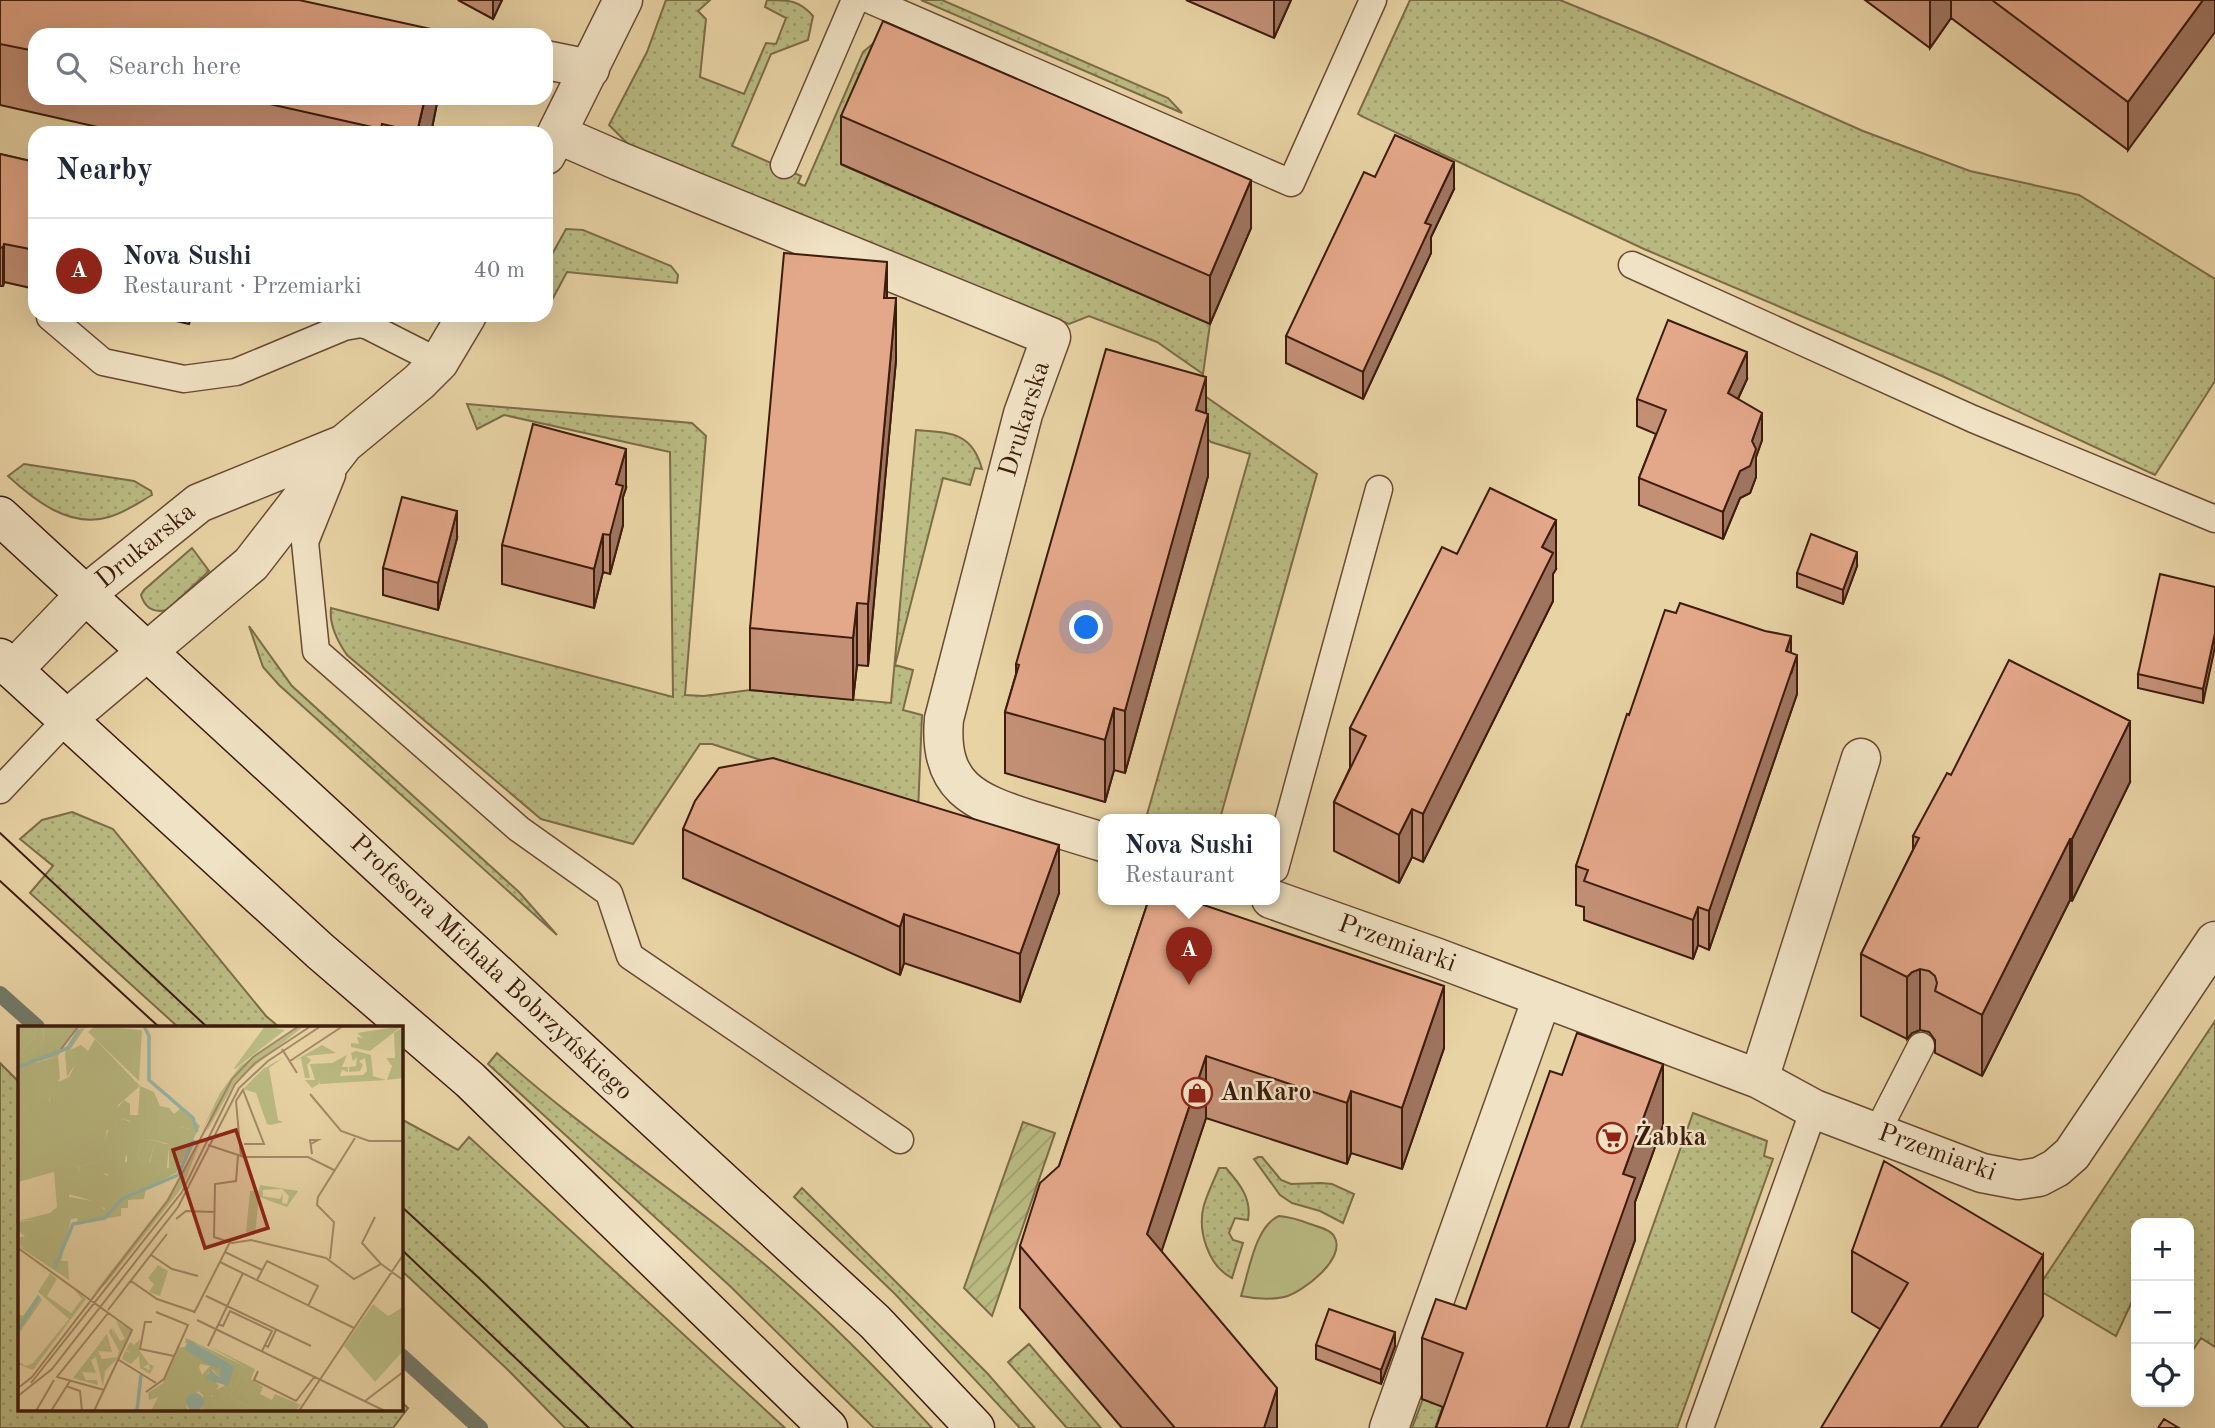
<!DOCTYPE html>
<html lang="en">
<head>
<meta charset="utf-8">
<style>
  body { margin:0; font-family:"Old Standard TT",serif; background:#f6f6f7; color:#1f2937 }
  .controls { position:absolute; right:21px; bottom:21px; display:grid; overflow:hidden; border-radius:14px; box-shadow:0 7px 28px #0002 }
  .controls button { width:63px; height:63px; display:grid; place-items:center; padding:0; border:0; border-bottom:2px solid #e0e1e3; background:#fff; color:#1f2937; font:35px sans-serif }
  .you { position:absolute; left:1087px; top:628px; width:24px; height:24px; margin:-18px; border:5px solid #fff; border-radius:50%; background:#1a73e8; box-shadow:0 0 0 10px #1a73e833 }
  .badge { display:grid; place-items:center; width:46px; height:46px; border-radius:50%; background:#8f2418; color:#fff; font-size:23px; font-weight:700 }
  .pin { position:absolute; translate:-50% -58px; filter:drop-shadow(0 2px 4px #0008) }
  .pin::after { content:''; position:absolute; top:37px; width:24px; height:21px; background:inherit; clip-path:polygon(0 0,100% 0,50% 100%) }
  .popup { position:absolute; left:1098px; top:814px; width:182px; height:91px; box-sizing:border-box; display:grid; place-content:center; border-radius:14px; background:#fff; filter:drop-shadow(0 2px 5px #0005); font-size:23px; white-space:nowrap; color:#747a83 }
  .popup b { font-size:26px; color:#1f2937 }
  .popup::after { content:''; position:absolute; left:50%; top:100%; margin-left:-14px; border:14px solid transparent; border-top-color:#fff }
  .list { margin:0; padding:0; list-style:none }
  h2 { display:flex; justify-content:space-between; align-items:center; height:91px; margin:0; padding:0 28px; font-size:30px }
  h2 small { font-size:23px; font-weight:400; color:#747a83 }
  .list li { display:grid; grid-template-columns:46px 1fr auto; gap:21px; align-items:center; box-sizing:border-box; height:105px; padding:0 28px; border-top:2px solid #e0e1e3 }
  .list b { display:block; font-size:26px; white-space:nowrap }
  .list p { margin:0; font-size:23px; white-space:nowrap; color:#747a83 }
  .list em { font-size:23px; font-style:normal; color:#747a83 }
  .icon { flex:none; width:38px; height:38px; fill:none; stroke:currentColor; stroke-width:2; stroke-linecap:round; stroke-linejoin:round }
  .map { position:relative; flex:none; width:2215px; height:1428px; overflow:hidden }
  .search { position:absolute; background:#fff; box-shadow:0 7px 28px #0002; left:28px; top:28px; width:525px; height:77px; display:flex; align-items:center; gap:18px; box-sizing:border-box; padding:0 24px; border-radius:21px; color:#747a83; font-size:26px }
  .panel { position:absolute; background:#fff; box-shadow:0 7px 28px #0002; left:28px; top:126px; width:525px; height:196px; border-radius:21px }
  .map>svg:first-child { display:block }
  .grass { fill:url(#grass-dots); stroke:#7c6c48; stroke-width:2 }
  .park { fill:#babb83; stroke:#7c6c48; stroke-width:2 }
  .garden { fill:url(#garden-furrows); stroke:#7c6c48; stroke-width:2 }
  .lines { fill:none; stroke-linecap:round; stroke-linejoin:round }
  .stream { stroke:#737a6a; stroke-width:16 }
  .lane-casing { stroke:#684a32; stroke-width:29 }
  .street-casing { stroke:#684a32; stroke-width:41 }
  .secondary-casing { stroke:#3d1c0c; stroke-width:41 }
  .lane { stroke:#f0e2c4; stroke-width:26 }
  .street { stroke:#f0e2c4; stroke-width:38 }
  .secondary { stroke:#f0e2c4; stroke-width:38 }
  .tram { stroke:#3d1c0c; stroke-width:2 }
  .wall { fill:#c39076; stroke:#3d1c0c; stroke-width:2 }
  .shaded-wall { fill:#9f7560; stroke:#3d1c0c; stroke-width:2 }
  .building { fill:#e3a789; stroke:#3d1c0c; stroke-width:2 }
  .labels { text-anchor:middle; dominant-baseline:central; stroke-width:5; stroke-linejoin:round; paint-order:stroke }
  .street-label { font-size:26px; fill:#3d1c0c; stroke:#f0e2c4 }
  .poi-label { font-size:26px; font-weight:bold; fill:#3d1c0c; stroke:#f0e2c4; text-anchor:start }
  .inset-river { fill:none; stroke:#97b8a8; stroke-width:3.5 }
  .inset-road { fill:none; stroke:#a48a68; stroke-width:2 }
  .view { fill:#8f2418; fill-opacity:0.15; stroke:#8f2418; stroke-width:3.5 }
  .inset-edge { fill:none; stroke:#3d1c0c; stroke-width:3.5 }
</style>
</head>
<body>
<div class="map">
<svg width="2215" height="1428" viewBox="0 0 2215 1428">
  <defs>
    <pattern id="grass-dots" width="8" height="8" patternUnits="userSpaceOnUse" patternTransform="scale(1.75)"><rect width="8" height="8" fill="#babb83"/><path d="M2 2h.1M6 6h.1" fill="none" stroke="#a1a070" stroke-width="1.8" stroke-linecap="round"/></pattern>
    <pattern id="garden-furrows" width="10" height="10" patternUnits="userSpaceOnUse" patternTransform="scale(1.75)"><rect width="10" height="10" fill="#babb83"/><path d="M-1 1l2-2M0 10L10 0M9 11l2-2" fill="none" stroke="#a1a070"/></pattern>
  </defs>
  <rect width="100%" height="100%" fill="#e8d3a5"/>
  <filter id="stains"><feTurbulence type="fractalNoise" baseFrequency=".00286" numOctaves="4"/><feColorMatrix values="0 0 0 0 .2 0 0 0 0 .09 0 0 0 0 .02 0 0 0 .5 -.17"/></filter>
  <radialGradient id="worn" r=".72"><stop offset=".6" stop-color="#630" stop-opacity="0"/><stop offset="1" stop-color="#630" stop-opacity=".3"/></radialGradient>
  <path class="grass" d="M666 0H710L698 11 706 19 700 77 744 94 766 43 776 44 786 18 765 7 767 0C789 0 799 0 813 16L808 40 771 54 732 146 801 176 798 183 805 186 863 52 876 41 842 165 1210 324 1203 374 1157 342 1089 316 1069 324 631 147 609 125 647 52Z
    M921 0H942L1168 98 1182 113Z
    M1410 0H1560L1655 39 1863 131 1970 171 2079 195 2215 279V381L2155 475 1942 376 1644 249 1361 116 1358 114Z
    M566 229 583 230 671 266 678 275 677 283 567 272 546 311V265Z
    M1179 378 1317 474 1221 815 1227 819 1146 818 1250 454 1211 442 1186 421Z
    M467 404 692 423 706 436 685 695 704 696 750 690 891 703 916 430C949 433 972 431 982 469L975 468 970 485 943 478 895 665 913 670 903 710 922 715 918 812 712 744H700L633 844 541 819 347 655C338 642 329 624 331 608L673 697 670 452 504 415 477 429Z
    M24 464 134 481 151 491 152 495C138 503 124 513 109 517 70 529 34 500 8 476Z
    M192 548 209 571 167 610C154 613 145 608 141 595L144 590Z
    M249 626 292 686 519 892 557 935 279 685 263 667Z
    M72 812 113 829 266 1016 279 1027H178L30 893 53 866 20 839 42 820Z
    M2215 1021V1347L2201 1338 2189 1356V1223H2136V1293L2116 1336 2037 1289Z
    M497 1053C567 1116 645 1170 719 1227 796 1287 866 1356 932 1428H874L731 1287 488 1064Z
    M0 1063 19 1082V1409H401V1401L408 1408 393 1428H0Z
    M1693 1113 1767 1141 1764 1156 1773 1159 1677 1428H1581Z
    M401 1119 458 1150 469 1137 785 1428H565L507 1369 401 1270Z
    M1258 1157H1262L1281 1180 1291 1184 1321 1183 1332 1184 1354 1194 1343 1223 1320 1211 1292 1203 1280 1195 1254 1159Z
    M1219 1168H1226C1239 1183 1252 1198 1248 1220L1235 1218 1229 1233 1233 1240 1243 1243 1232 1278C1208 1266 1197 1230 1204 1205 1208 1192 1214 1180 1219 1168Z
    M802 1188 988 1374 1035 1428H1020L895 1294 794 1197Z
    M1029 1344 1101 1428H1067L1008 1362Z
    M1424 1396 1444 1403 1435 1428H1412Z"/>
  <path class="park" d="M1279 1216C1290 1217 1300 1220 1310 1224 1318 1227 1330 1229 1334 1236 1348 1258 1302 1293 1284 1297 1270 1300 1256 1299 1241 1296 1249 1272 1255 1226 1279 1216Z"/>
  <path class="garden" d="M1023 1122 1055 1133 992 1316 964 1288Z"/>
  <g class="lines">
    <path class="stream" d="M0 994 37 1027
      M401 1356 480 1428"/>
    <g class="lane-casing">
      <path id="lane" d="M870 0 1291 183 1373 0
        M784 165 855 0
        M1632 265 1973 419 2215 519
        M50 317 103 362 184 379 236 372 344 327 361 324 368 326 439 362
        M332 475 305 542 316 651 519 829 609 893 630 956 900 1140
        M0 790 67 719
        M1275 869 1379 489
        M1877 1132 1921 1046
        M1700 1428 1814 1109"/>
    </g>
    <g class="street-casing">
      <path id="street" d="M546 60 590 69
        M557 134 619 161 1051 337 1023 414 944 719C938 787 974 802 1031 820 1055 827 1079 835 1103 842
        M546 155 623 0
        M13 670 86 594 199 503 344 444
        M67 719 251 564 344 444 419 382 439 362 467 315
        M1271 899 1435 957 1759 1079 1814 1109 1982 1173 2019 1180 2039 1177 2056 1168 2072 1154 2215 941
        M1759 1079 1861 758
        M1389 1428 1542 998"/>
    </g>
    <g class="secondary-casing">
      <path id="secondary" d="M0 516 875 1322 975 1428
        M0 658 320 951 470 1080 828 1428"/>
    </g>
    <use href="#lane" class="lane"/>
    <use href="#street" class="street"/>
    <use href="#secondary" class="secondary"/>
    <path class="tram" d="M0 833 207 1027
      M0 881 159 1027
      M401 1206 480 1279 633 1428
      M401 1249 589 1428"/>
  </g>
  <path class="wall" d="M0 0 440 35H35V98H438L431 133H124L0 105Z
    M458 0H502L493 19Z
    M1186 0H1291L1274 38Z
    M1865 0H2215L2128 150 1951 18 1930 48Z
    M841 116 1251 228 1210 324 841 164Z
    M0 154 35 162V289L4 282 3 286H0Z
    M1375 177 1454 189 1431 237V253L1363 399 1286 363V336Z
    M887 298 896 360 868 666 857 665 853 700 750 690V628Z
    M151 315H192L189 324Z
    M1747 379 1738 399 1762 440 1756 457V477L1750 493 1740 498 1723 539 1639 505V478L1656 434 1637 426V399Z
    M1206 413 1208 476 1125 773 1114 770 1105 802 1005 773V712L1016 674V664Z
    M626 488 623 497V525L610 574 603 572 594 608 502 584V545Z
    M457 538 438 610 383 595V568Z
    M1457 554 1556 569 1553 574V601L1423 862 1412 857 1399 883 1334 851V802L1350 768V728Z
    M1857 566 1843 604 1797 587V573Z
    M2215 587 2203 703 2138 688V674Z
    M1791 653 1797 694 1709 950 1698 945 1693 959 1584 920V907L1576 905V866L1629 715Z
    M1951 775 2130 782 2072 901 2070 900 1982 1076 1935 1053V1040L1929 1032 1920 1030 1912 1033 1907 1039 1861 1016V954L1913 850V836Z
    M683 829 1059 893 1020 1002 904 963 900 975 683 878Z
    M1149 899 1444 1048 1402 1169 1351 1153 1347 1164 1206 1118 1161 1251 1277 1428H1122L1020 1308V1246L1059 1166Z
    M1663 1125 1635 1202V1240L1568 1428H1436L1443 1407 1422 1399V1338L1466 1309Z
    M1852 1251 2043 1316 1880 1329 1852 1312Z
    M1316 1345 1395 1346 1381 1384 1316 1359Z"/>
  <path class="shaded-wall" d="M493 0H502L493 19Z
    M1274 0H1291L1274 38Z
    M1930 0H1951V18L1930 48Z
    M2203 0H2215V32L2128 150V102Z
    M425 98H438L431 133H417Z
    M1454 162V189L1431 237V253L1363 399V372L1425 223Z
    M1251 180V228L1210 324V276Z
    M4 244V282L3 286V248Z
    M887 262V324L884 298Z
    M896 298V360L868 666V604Z
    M1747 352V379L1728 420V393Z
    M1206 377V420L1208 414V476L1125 773V711L1196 410Z
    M1762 413V440L1756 457V477L1750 493 1740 498 1723 539V512L1752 441Z
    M626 449V488L623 497V525L610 574V535L616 484Z
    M457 511V538L438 610V583Z
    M1556 520V569L1553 574V601L1423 862V814L1542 547Z
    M603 534V572L594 608V569Z
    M1857 552V566L1843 604V590Z
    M857 603V665L853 700V638Z
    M2215 633V647L2203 703V689Z
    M1791 636V674L1797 655V694L1709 950V911Z
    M1114 708V770L1105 802V740Z
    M2130 721V782L2072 901V839Z
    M1412 809V857L1399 883V835Z
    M2070 839V900L1982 1076V1015Z
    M1059 845V893L1020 1002V954Z
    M1698 907V945L1693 959V920Z
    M904 914V963L900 975V927Z
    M1920 969V1030L1912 1033 1907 1039V977L1912 972Z
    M1444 986V1048L1402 1169V1108Z
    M1206 1056V1118L1147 1295V1234Z
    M1663 1064V1125L1635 1202V1240L1568 1428H1546L1623 1174Z
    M1351 1091V1153L1347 1164V1103Z
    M2043 1255V1316L1977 1428H1940Z
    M1395 1332V1346L1381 1384V1370Z
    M1277 1388V1428H1264Z"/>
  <path class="building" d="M0 0H299L440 31 439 35H35V51L0 44Z
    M1992 0H2203L2128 102Z
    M883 21 1251 180 1210 276 841 116Z
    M243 98H425L417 132 382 124 381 129Z
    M1395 135 1454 162 1425 223 1431 225 1363 372 1286 336 1364 172 1375 177Z
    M0 154 35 162V250L4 244 3 248 0 247Z
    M784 253 887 262 884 298H896L868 604 857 603 853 638 750 628Z
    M1668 320 1747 352 1728 393 1762 413 1752 441 1756 449 1750 466 1740 471 1723 512 1639 478 1666 410 1637 399Z
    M1106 349 1206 377 1196 410 1208 414 1125 711 1114 708 1105 740 1005 712 1019 665 1016 664Z
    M533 424 626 449 616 484 623 486 610 535 603 534 594 569 502 545Z
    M1490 488 1556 520 1542 547 1553 553 1423 814 1412 809 1399 835 1334 802 1366 736 1350 728 1442 547 1457 554Z
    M402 497 457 511 438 583 383 568Z
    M1811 534 1857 552 1843 590 1797 573Z
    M2160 574 2215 587V633L2203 689 2138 674Z
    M1680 603 1765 631 1791 636 1786 651 1797 655 1709 911 1698 907 1693 920 1584 881 1588 870 1576 866 1627 714 1629 715 1665 610 1676 613Z
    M2009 660 2130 721 2072 839H2070L1982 1015 1935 991 1937 983 1935 976 1929 971 1920 969 1912 972 1907 977 1861 954 1919 838 1913 836 1947 773 1951 775Z
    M773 758 1059 845 1020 954 904 914 900 927 683 829 695 801 719 768Z
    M1149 899H1186L1444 986 1402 1108 1351 1091 1347 1103 1206 1056 1147 1234 1277 1388 1264 1428H1175L1020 1246 1040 1183 1059 1166Z
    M1577 1033 1663 1064 1623 1174 1635 1178 1546 1428H1436L1463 1353 1422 1338 1436 1299 1466 1309 1550 1071 1562 1075Z
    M1884 1161 2043 1255 1940 1428H1821L1908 1283 1852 1251Z
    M1329 1309 1395 1332 1381 1370 1316 1345Z
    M2164 1419 2179 1428H2158Z"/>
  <defs>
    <g id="shop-ring" transform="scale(1.575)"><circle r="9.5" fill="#f0e2c4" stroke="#8f2418" stroke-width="1.5"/><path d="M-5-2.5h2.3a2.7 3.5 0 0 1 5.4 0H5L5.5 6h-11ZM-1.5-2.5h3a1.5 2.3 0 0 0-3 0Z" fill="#8f2418"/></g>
    <g id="supermarket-ring" transform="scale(1.575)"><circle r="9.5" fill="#f0e2c4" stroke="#8f2418" stroke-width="1.5"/><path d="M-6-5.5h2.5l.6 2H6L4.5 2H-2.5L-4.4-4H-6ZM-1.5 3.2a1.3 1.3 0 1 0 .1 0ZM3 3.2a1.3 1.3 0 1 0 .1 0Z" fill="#8f2418"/></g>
  </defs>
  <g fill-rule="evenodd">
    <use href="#shop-ring" x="1197" y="1093"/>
    <use href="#supermarket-ring" x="1612" y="1138"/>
  </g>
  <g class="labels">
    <g class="street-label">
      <text transform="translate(1025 419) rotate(-73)">Drukarska</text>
      <text transform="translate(146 546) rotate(-39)">Drukarska</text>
      <text transform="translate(1397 944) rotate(20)">Przemiarki</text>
      <text transform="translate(491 968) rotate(43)">Profesora Michała Bobrzyńskiego</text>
      <text transform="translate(1937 1153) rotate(20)">Przemiarki</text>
    </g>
    <g class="poi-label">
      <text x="1220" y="1093">AnKaro</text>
      <text x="1635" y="1138">Żabka</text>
    </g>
  </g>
  <g transform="translate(18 1026)">
    <rect width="385" height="385" fill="#e8d3a5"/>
    <path d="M18 0H25L26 17 5 31 2 27 16 12ZM280 0H286L217 56 189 105 192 90 183 107 202 67 222 40ZM384 0 352 25 333 21V17L341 18 339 11 345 12 339 7ZM77 13 122 60 100 79 97 102 89 104 87 114 98 105 103 92 112 96 107 136 151 142V121L161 101 180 104 158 147 128 162 126 173 110 174V182H103V190L60 197 59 192 53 193 43 235H50L51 254 0 220 6 222 17 194 0 195 32 187 39 181 36 146 0 156V41L28 34 31 76 36 58 51 51 56 41 52 24 63 19 70 25ZM86 133 90 150 78 144 87 184 75 175 51 171 55 135 60 141ZM304 19 318 27 288 30 293 34 289 39 292 52H287L283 32 276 35ZM338 25 353 29 355 50 368 54 302 58 300 53 301 58 294 62 287 54H297L292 38 314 37 329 29 324 41H330V46L324 44 322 50 345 49 349 45 347 32 341 35 345 39 342 45 331 46V41L338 40 339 31 335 35 333 27ZM266 31 251 42 260 94 265 96 253 99 249 98 238 67 225 63 245 43ZM130 113 151 119H136L131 137 125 138 119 130 123 117ZM182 117 165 160 89 257 76 267 147 176ZM242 159 280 165 269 181 241 171 237 208 228 206 232 165 245 164V170L262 173 265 167 264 177 269 178 271 170 264 163 241 164ZM32 247 39 253 29 270 53 287 64 273 54 261 68 273 15 344 0 338V335L8 340 15 337 51 293 20 266ZM20 269 24 274 0 309V288L5 290ZM355 278 370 290 385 281V325L357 356 326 320ZM98 295 113 304 99 333 87 345 85 361 78 331 73 334 78 347 64 346 68 354H79L80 359 55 352 85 313 91 325 85 312 89 308 94 326 80 325 84 333 99 331 101 325 91 306 93 302 98 313 94 301 102 315 107 313ZM122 313 121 324 131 338 125 341 132 344 131 338 136 340 132 348 122 342 121 330 113 338 104 333 107 325 113 327 108 324 112 316 116 319ZM191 320 237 343 233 353 245 361 242 368 254 374 257 368 283 379 277 385H238L212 370 226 340Z" fill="#babb83" fill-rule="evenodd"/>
    <path d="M67 2 52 24 56 40 49 51 47 27 60 3ZM40 30 42 52 30 76 28 34ZM122 60 136 66 142 80 151 82 156 88 163 82 182 100 180 104 161 101 157 117 151 121 148 149 122 161 109 155V130L103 122 112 95 103 92 96 114H87L91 102H97L98 84 106 74 112 78V89H120ZM130 113 151 118 136 119 132 136 125 138 119 130 123 117ZM96 123 95 148 63 147 60 141 86 133ZM18 194 14 211 6 222 0 218V212L7 210 0 205V196ZM168 312 226 340 212 370 238 385H209L197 378 193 366 206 360 216 340 179 318 167 317ZM166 321 185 333 181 341 187 357 168 379 170 385H133L140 371 131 374 130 367 145 357 161 322Z" fill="#babb83" fill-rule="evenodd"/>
    <path d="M0 0H18L16 12 2 27 5 31 26 17 25 0H60L40 30 0 41ZM56 135 63 147 78 144 93 163 95 181 81 182 75 175 47 167 43 141ZM185 333 196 342 202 340V352L195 344 190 347 201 360 193 370 209 385H184L185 369 180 365 187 357 182 351 192 340 182 338Z" fill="#babb83"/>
    <path d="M77 0 124 4 121 55 70 6ZM247 0 267 4 217 43 216 42ZM385 1V52L369 54 374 40 368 32H377L376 7ZM310 40 318 45V56L302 58 296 41ZM140 239 150 245 142 270 131 266 136 258 130 252Z" fill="#babb83"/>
    <path d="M171 314 216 340 210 360 188 353 193 344 202 352V340L198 343 166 323ZM168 376a9 9 0 1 1 18 0a9 9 0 1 1-18 0Z" fill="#97b8a8"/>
    <path class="inset-river" d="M126 0 131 10V54L175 92 179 106M0 41 50 22 61 4M36 243 55 198 87 192 104 173 160 149 176 114M0 304 21 270M119 385 123 349"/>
    <path class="inset-road" d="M43 23 60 1 72 0M264 23 279 47M272 35 325 0M292 68 323 105 351 115H385M293 118 300 114H292L294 128M190 119 226 131H290L316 144M220 130 218 155 197 158 196 211 214 217 233 214 308 232 336 253 363 238 385 254M223 131 218 75 225 64 246 118H226M162 190 158 193 168 185 196 186M357 191 344 217 363 238M0 222 114 304 76 385M207 226 244 244M133 229 154 243 180 250M312 233 316 196 299 179 300 171 337 112M202 236 336 302M239 254 249 235 300 260 290 280M113 255 139 273 177 286M188 270 293 320M90 284 149 208M176 287 212 216M179 294 367 385M134 296H127L122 323 156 330M200 298 205 300 212 285 254 305 244 325M247 319 250 321 258 304M190 320 225 247M101 334 138 357M240 345 236 354 278 375 297 350M13 357 164 166 217 58 237 37 293 0M48 360 62 365 64 385M0 362 14 351 150 174 214 53 235 31 281 0M86 364 39 351 91 286M128 366 146 353 170 299 138 286M0 370 34 343 160 181 221 62 250 35 303 0M347 375 385 346M18 385 36 354M33 385 52 355M281 385 385 229"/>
    <path class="view" d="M218 104 250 202 187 222 155 124Z"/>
    <rect width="385" height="385" class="inset-edge"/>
  </g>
  <rect width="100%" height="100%" filter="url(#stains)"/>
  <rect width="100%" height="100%" fill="url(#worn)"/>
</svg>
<div class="controls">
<button>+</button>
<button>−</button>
<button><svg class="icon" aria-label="locate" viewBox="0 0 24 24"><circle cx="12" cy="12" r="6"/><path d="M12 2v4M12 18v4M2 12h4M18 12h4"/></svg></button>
</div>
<div class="you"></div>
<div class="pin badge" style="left:1189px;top:985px">A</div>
<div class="popup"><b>Nova Sushi</b>Restaurant</div>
<div class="search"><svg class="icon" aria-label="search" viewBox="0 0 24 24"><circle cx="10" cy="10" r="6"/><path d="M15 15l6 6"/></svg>Search here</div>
<section class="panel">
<h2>Nearby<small></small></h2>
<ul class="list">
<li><span class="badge">A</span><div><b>Nova Sushi</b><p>Restaurant · Przemiarki</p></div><em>40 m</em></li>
</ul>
</section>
</div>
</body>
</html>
